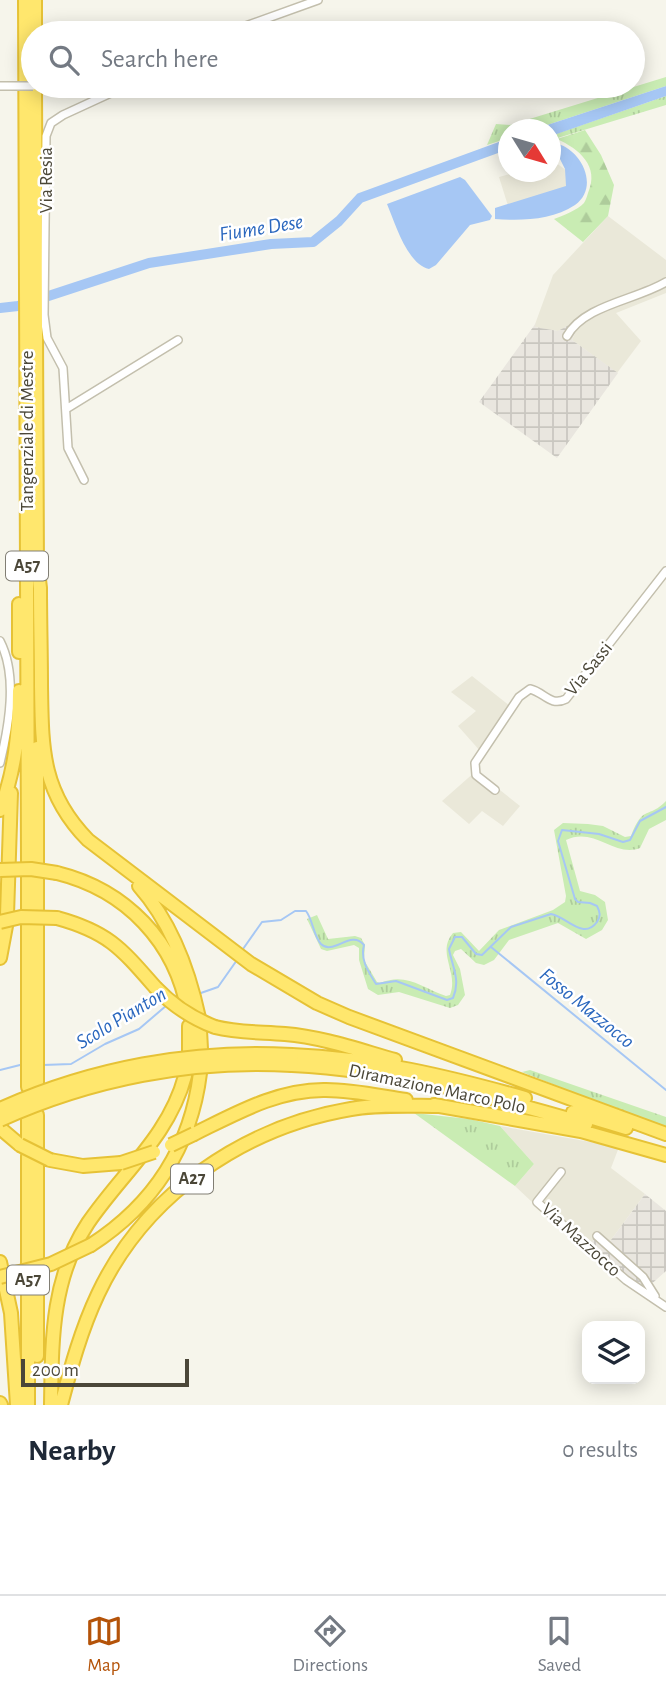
<!DOCTYPE html>
<html lang="en">
<head>
<meta charset="utf-8">
<style>
  body { margin:0; font-family:"Alegreya Sans",sans-serif; background:#f2f2f3; color:#1f2937 }
  .controls { position:absolute; right:21px; bottom:21px; display:grid; overflow:hidden; border-radius:14px; box-shadow:0 4px 18px #0003 }
  .controls button { width:63px; height:63px; display:grid; place-items:center; padding:0; border:0; border-bottom:2px solid #e0e1e3; background:#fff; color:#1f2937; font:35px sans-serif }
  .compass { position:absolute; left:498px; top:119px; width:63px; height:63px; border-radius:50%; background:#fff; box-shadow:0 4px 18px #0003; rotate:127deg }
  .scale { position:absolute; left:21px; bottom:18px; width:168px; box-sizing:border-box; padding-left:7px; border:4px solid #4b4738; border-top:0; font-size:19px; line-height:24px; white-space:nowrap; color:#4b4738; -webkit-text-stroke:5px #fff; paint-order:stroke }
  .list { margin:0; padding:0; list-style:none }
  h2 { display:flex; justify-content:space-between; align-items:center; height:91px; margin:0; padding:0 28px; font-size:30px }
  h2 small { font-size:23px; font-weight:400; color:#747a83 }
  .icon { flex:none; width:38px; height:38px; fill:none; stroke:currentColor; stroke-width:2; stroke-linecap:round; stroke-linejoin:round }
  .map { position:relative; flex:none; width:666px; height:1405px; overflow:hidden }
  .search { position:absolute; background:#fff; box-shadow:0 4px 18px #0003; left:21px; right:21px; top:21px; height:77px; display:flex; align-items:center; gap:18px; box-sizing:border-box; padding:0 24px; border-radius:38px; color:#747a83; font-size:26px }
  .sheet { height:189px; background:#fff }
  nav { display:flex; justify-content:space-around; align-items:center; box-sizing:border-box; height:98px; border-top:2px solid #e0e1e3; background:#fff; font-size:19px; color:#747a83 }
  nav a { display:grid; justify-items:center; gap:4px }
  nav .on { color:#b45309 }
  .map>svg:first-child { display:block }
  .residential { fill:#eae8d9 }
  .industrial { fill:url(#industrial-grid) }
  .grass { fill:url(#grass-tufts) }
  .forest { fill:url(#forest-firs) }
  .water { fill:#a6c7f4 }
  .lines { fill:none; stroke-linecap:round; stroke-linejoin:round }
  .stream { stroke:#a6c7f4; stroke-width:2 }
  .river { stroke:#a6c7f4; stroke-width:10 }
  .minor-casing { stroke:#c3bfad; stroke-width:10 }
  .motorway-casing { stroke:#e6c236; stroke-width:16 }
  .minor { stroke:#fff; stroke-width:7 }
  .motorway { stroke:#ffe76d; stroke-width:12 }
  .minor-bridge-casing { stroke:#c3bfad; stroke-width:10; stroke-linecap:butt }
  .motorway-bridge-casing { stroke:#e6c236; stroke-width:16; stroke-linecap:butt }
  .minor-bridge { stroke:#fff; stroke-width:7 }
  .motorway-bridge { stroke:#ffe76d; stroke-width:12 }
  .labels { text-anchor:middle; dominant-baseline:central; stroke-width:5; stroke-linejoin:round; paint-order:stroke }
  .shield { fill:#fff; stroke:#817e74; stroke-width:2 }
  .shield-label { font-size:18px; font-weight:bold; fill:#4b4738 }
  .street-label { font-size:19px; fill:#4b4738; stroke:#fff }
  .water-label { font-size:21px; font-style:italic; fill:#2a67be; stroke:#fff }
</style>
</head>
<body>
<div class="map">
<svg width="666" height="1405" viewBox="0 0 666 1405">
  <defs>
    <pattern id="industrial-grid" width="8" height="8" patternUnits="userSpaceOnUse" patternTransform="scale(1.75)"><rect width="8" height="8" fill="#e9e6df"/><path d="M0 4h8M4 0v8" fill="none" stroke="#c9c7c0"/></pattern>
    <pattern id="grass-tufts" width="24" height="20" patternUnits="userSpaceOnUse" patternTransform="scale(1.75)"><rect width="24" height="20" fill="#c9ecb3"/><path d="M3 7l-1-3M5 7V3M7 7l1-3M15 17l-1-3M17 17v-4M19 17l1-3" fill="none" stroke="#aecc9b"/></pattern>
    <pattern id="forest-firs" width="22" height="20" patternUnits="userSpaceOnUse" patternTransform="scale(1.75)"><rect width="22" height="20" fill="#c9ecb3"/><path d="M5 1l3.5 6h-7zM16 11l3.5 6h-7z" fill="#aecc9b"/></pattern>
  </defs>
  <rect width="100%" height="100%" fill="#f6f5eb"/>
  <path class="residential" d="M552 160 570 173 565 189 509 209 499 177 517 172H550Z
    M608 216 666 260V293L616 313 641 341 617 373 572 340 579 324 558 331 534 327 553 275Z
    M472 676 515 710 481 752 458 726 476 711 451 692Z
    M476 771 520 806 503 826 482 811 469 824 442 801Z
    M500 1126 619 1147 611 1168 645 1194 608 1244 585 1247 584 1251 515 1186 534 1164Z"/>
  <path class="industrial" d="M578 320 579 323 572 340 618 373 557 458 479 402 536 323 535 327 558 331Z
    M645 1194 666 1211V1271L647 1288 614 1271 616 1276 584 1251 596 1236 608 1244Z"/>
  <path class="grass" d="M666 77V86L535 129 508 130V138L487 145 496 124 510 125Z
    M666 96V105L551 140 550 136Z
    M666 801V820L649 829 640 848C615 858 594 826 566 840L580 891 595 895 605 902 608 920 602 930 586 939 558 923 509 940 494 960 484 965 476 963 461 949 455 951 453 955 460 969 465 995 458 1005 450 1008 399 992 378 995 368 989 359 960V948L354 945 327 951 321 949 307 919 317 915 328 939 355 936 361 938 365 945 364 960 377 982 380 983C406 972 421 987 446 996L450 995C459 972 436 953 453 933L461 932 479 951 499 930 553 910 565 902 566 896 554 830 563 823 588 824 603 826 625 837 631 836C643 804 649 819 666 801Z
    M530 1070 666 1117V1129L522 1072Z
    M414 1113 469 1119 500 1126 534 1164 515 1186Z"/>
  <path class="forest" d="M585 130 601 155 614 185 608 216 583 242 554 219C562 216 578 210 584 203 586 200 587 196 588 193 600 166 579 149 557 139Z"/>
  <path class="water" d="M666 86V96L551 136 550 130 535 129Z
    M554 143C580 147 601 186 575 205 552 220 522 221 495 219V208L566 186 565 169 558 155 553 157 551 155V145Z
    M460 177 465 180 492 216 490 220 470 225 436 265 429 269C407 264 395 223 387 204Z"/>
  <g class="lines">
    <path class="stream" d="M491 947 666 1090
      M243 949 262 922 281 920 295 911H306C313 920 313 935 321 944 333 956 351 929 364 945 360 960 368 971 376 984L396 981 447 1000 453 998C461 980 452 966 449 949L455 937H462L476 954 482 955 511 927 551 914C566 916 583 941 597 922 601 916 600 912 597 906L590 903 578 902 575 899 558 841 562 830 599 834 623 842 630 840 640 821 666 807
      M198 994 218 987 237 960
      M43 1065 71 1064 105 1044 139 1029 167 1005
      M0 1070 20 1065"/>
    <path class="river" d="M0 308 18 306 149 263 271 244 313 242 339 221 360 198 508 144"/>
    <g class="minor-casing">
      <path id="minor" d="M226 33 318 0
        M567 336C584 305 636 300 666 282
        M66 409 178 340
        M84 480 68 448 63 368 47 338 44 315 46 136 51 123 63 115 126 86
        M0 641C18 676 9 726 0 763
        M495 790 476 775 475 763 519 697 530 689C544 692 550 707 566 699L666 571
        M561 1172 537 1202 626 1280 666 1307
        M597 1236 643 1277 655 1296"/>
    </g>
    <g class="motorway-casing">
      <path id="motorway" d="M25 0 28 863
        M35 0V33
        M35 86 37 572
        M37 563 40 588C40 620 41 653 41 685 42 748 41 792 88 840L251 964 317 1003 349 1017 666 1134
        M19 604V652
        M37 748V863
        M0 810C15 771 19 733 19 691
        M57 873C126 890 176 942 188 1012
        M37 875V911
        M139 886C171 922 189 971 199 1018
        M28 911V875
        M7 915 11 793
        M57 918C108 932 121 948 155 987
        M37 922V1083
        M0 958 6 926
        M215 1027C238 1033 261 1032 285 1034 322 1037 359 1050 395 1060
        M200 1030 201 1049
        M189 1051V1026
        M292 1055C371 1058 450 1077 525 1098
        M292 1065C392 1070 490 1096 586 1124
        M28 1087V922
        M434 1105 581 1131 666 1155
        M573 1112 626 1128
        M37 1115V1151
        M0 1128 20 1145
        M194 1134C235 1114 278 1089 326 1090 353 1090 379 1096 406 1100
        M28 1147V1119
        M28 1156V1405
        M50 1160 83 1166 121 1163
        M91 1245C153 1205 191 1147 200 1073
        M0 1262 11 1313 17 1405
        M37 1356V1160
        M0 1403 1 1405
        M51 1405C52 1341 51 1279 88 1223 122 1173 169 1136 185 1076
        M61 1405C71 1367 81 1330 98 1294 145 1194 244 1127 351 1109 380 1104 411 1106 441 1106"/>
    </g>
    <use href="#minor" class="minor"/>
    <use href="#motorway" class="motorway"/>
    <g class="minor-bridge-casing">
      <path id="minor-bridge" d="M0 86H33"/>
    </g>
    <g class="motorway-bridge-casing">
      <path id="motorway-bridge" d="M0 870 31 869 57 873
        M0 922 21 917 57 918
        M155 987C173 1006 191 1018 215 1027
        M0 1109C91 1068 193 1049 292 1055
        M0 1120C91 1079 192 1059 292 1065
        M20 1145 50 1160
        M171 1145 194 1134
        M121 1163 154 1152
        M0 1277 51 1264 91 1245"/>
    </g>
    <use href="#minor-bridge" class="minor-bridge"/>
    <use href="#motorway-bridge" class="motorway-bridge"/>
  </g>
  <g class="labels">
    <g class="shield">
      <rect x="6" y="551.5" width="42" height="29" rx="5"/>
      <rect x="171" y="1164.5" width="42" height="29" rx="5"/>
      <rect x="7" y="1265.5" width="42" height="29" rx="5"/>
    </g>
    <g class="shield-label">
      <text x="27" y="566">A57</text>
      <text x="192" y="1179">A27</text>
      <text x="28" y="1280">A57</text>
    </g>
    <g class="street-label">
      <text transform="translate(46 180) rotate(-90)">Via Resia</text>
      <text transform="translate(27 431) rotate(-90)">Tangenziale di Mestre</text>
      <text transform="translate(589 669) rotate(-51)">Via Sassi</text>
      <text transform="translate(437 1089) rotate(12)">Diramazione Marco Polo</text>
      <text transform="translate(581 1240) rotate(42)">Via Mazzocco</text>
    </g>
    <g class="water-label">
      <text transform="translate(261 228) rotate(-9)">Fiume Dese</text>
      <text transform="translate(587 1008) rotate(39)">Fosso Mazzocco</text>
      <text transform="translate(121 1018) rotate(-31)">Scolo Pianton</text>
    </g>
  </g>
</svg>
<div class="controls">
<button><svg class="icon" aria-label="layers" viewBox="0 0 24 24"><path d="M12 4l9 5-9 5-9-5zM3 14l9 5 9-5"/></svg></button>
</div>
<svg class="compass" viewBox="-18 -18 36 36"><path d="M0-13l5 13h-10z" fill="#e53935"/><path d="M0 13l5-13h-10z" fill="#747a83"/></svg>
<div class="scale">200 m</div>
<div class="search"><svg class="icon" aria-label="search" viewBox="0 0 24 24"><circle cx="10" cy="10" r="6"/><path d="M15 15l6 6"/></svg>Search here</div>
</div>
<section class="sheet">
<h2>Nearby<small>0 results</small></h2>
<ul class="list">
</ul>
</section>
<nav>
<a class="on"><svg class="icon" aria-label="map" viewBox="0 0 24 24"><path d="M3 6l6-2 6 2 6-2v14l-6 2-6-2-6 2zM9 4v14M15 6v14"/></svg>Map</a>
<a><svg class="icon" aria-label="directions" viewBox="0 0 24 24"><path d="M12 3l9 9-9 9-9-9zM9 14v-3h6M13 9l2 2-2 2"/></svg>Directions</a>
<a><svg class="icon" aria-label="saved" viewBox="0 0 24 24"><path d="M7 4h10v16l-5-4-5 4z"/></svg>Saved</a>
</nav>
</body>
</html>
